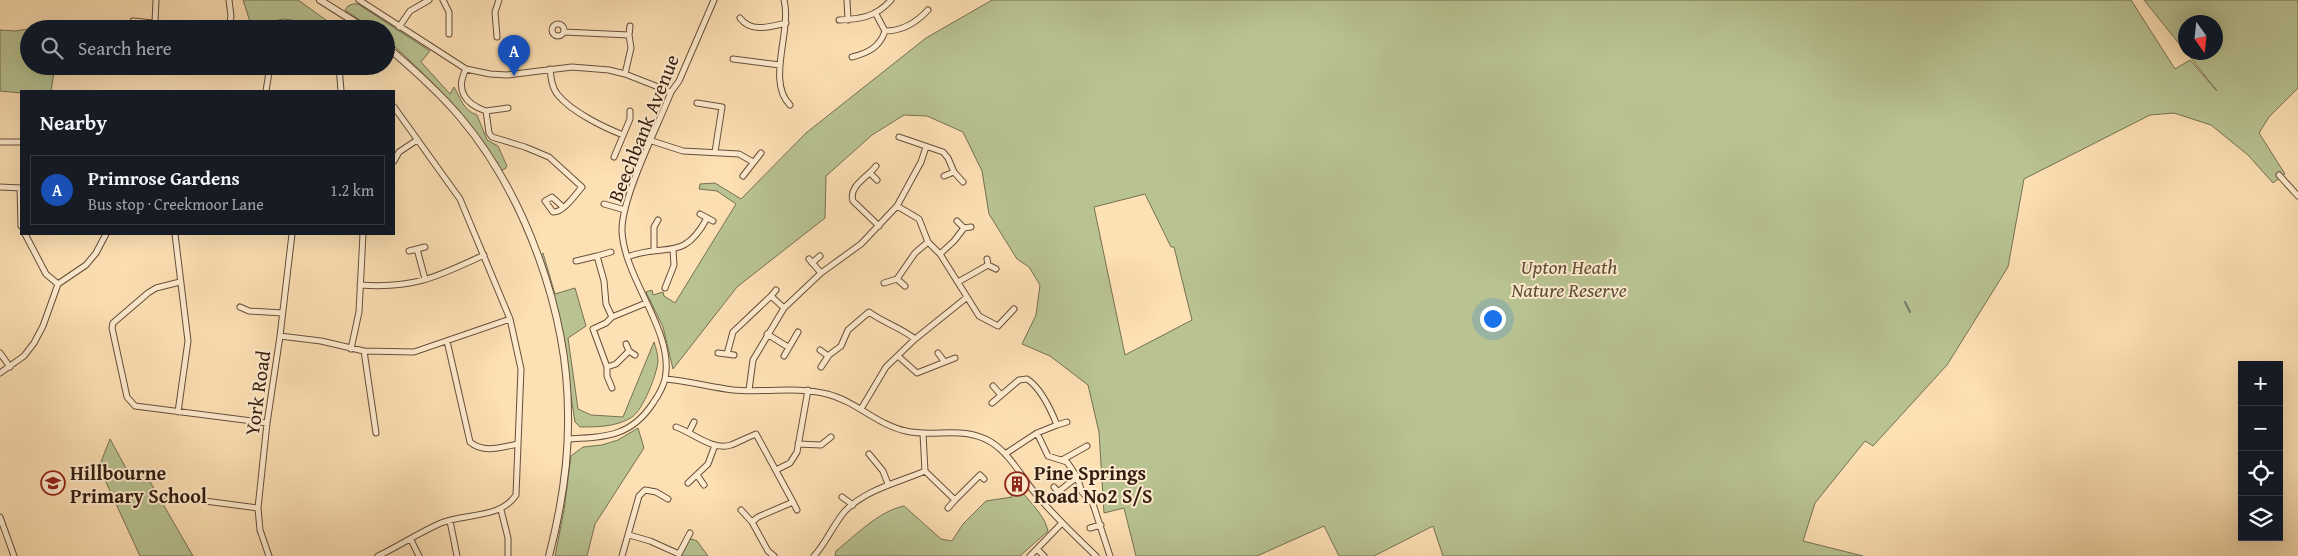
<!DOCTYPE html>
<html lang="en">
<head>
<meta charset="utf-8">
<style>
  body { margin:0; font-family:"Gentium Book Plus",serif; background:#242831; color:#f1f3f6 }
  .controls { position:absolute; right:15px; bottom:15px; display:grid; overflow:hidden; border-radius:0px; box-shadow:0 5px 20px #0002 }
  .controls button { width:45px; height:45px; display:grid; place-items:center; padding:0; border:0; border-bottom:1px solid #363941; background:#171b24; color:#f1f3f6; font:25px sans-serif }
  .compass { position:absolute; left:2178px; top:15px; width:45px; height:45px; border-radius:50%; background:#171b24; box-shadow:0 5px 20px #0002; rotate:165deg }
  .you { position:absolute; left:1492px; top:318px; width:18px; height:18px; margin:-12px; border:4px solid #fff; border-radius:50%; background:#1a73e8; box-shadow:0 0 0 8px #1a73e833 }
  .badge { display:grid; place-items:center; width:32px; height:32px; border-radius:50%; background:#0b8043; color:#fff; font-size:16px; font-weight:700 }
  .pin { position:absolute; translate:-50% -41px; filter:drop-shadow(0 1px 2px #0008) }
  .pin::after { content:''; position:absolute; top:26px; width:18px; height:15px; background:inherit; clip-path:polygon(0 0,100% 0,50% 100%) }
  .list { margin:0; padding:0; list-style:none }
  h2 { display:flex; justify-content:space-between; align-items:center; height:65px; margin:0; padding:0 20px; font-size:21px }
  h2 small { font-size:16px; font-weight:400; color:#9ea1a6 }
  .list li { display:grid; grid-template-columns:32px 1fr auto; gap:15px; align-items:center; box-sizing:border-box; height:70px; margin:0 10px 10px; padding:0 10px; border:1px solid #363941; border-radius:0px }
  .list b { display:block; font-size:19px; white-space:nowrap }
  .list p { margin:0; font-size:16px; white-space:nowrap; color:#9ea1a6 }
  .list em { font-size:16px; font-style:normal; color:#9ea1a6 }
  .icon { flex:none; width:28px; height:28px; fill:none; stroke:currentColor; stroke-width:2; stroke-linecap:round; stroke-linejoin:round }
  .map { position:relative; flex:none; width:2298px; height:556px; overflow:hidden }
  .search { position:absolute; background:#171b24; box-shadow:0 5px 20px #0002; left:20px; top:20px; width:375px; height:55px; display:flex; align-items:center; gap:12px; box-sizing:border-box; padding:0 18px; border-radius:28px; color:#9ea1a6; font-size:19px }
  .panel { position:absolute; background:#171b24; box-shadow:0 5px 20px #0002; left:20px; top:90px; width:375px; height:145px; border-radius:0px }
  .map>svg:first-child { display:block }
  .green { fill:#b9c392; stroke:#767052; fill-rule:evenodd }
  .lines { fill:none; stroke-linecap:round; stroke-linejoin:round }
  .stream { stroke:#767c73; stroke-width:2 }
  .minor-casing { stroke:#664e3a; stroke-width:7 }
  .tertiary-casing { stroke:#664e3a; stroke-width:8 }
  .minor { stroke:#feebce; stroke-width:5 }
  .tertiary { stroke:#feebce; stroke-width:6 }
  .labels { text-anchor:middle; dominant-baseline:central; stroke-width:4; stroke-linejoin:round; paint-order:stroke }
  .street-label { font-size:20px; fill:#341d11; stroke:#feebce }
  .park-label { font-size:20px; font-style:italic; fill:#5c4f38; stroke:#feebce }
  .poi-label { font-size:20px; font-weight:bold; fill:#341d11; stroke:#feebce; text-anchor:start }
</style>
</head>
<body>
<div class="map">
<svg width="2298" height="556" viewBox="0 0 2298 556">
  <rect width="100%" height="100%" fill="#fde0b4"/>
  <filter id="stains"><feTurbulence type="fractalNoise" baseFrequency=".004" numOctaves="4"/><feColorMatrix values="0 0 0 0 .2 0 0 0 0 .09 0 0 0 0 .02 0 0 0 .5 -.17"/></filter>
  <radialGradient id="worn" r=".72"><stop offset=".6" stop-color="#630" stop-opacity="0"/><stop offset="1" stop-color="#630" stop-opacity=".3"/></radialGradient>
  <path class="green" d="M243 0H298L333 25 332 29H318L305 22 284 19 251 25Z
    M992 0H2131L2175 69 2190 60 2217 91 2187 53 2216 52V22H2186L2185 51 2144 0H2298V88L2269 117 2259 133 2285 174 2273 183 2248 155 2211 125 2174 113 2150 115 2024 179 2008 267 1947 365 1873 446 1865 441 1861 446 1815 503 1803 541 1863 556H1443L1433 526 1374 556H1339L1324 526 1257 556H1136L1124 508 1104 513 1099 432 1088 385 1050 356 1022 344 1036 315 1040 285 1029 267 1017 259 989 214 982 171 963 132 927 116 904 115 872 135 826 176 825 218 737 287 673 369 663 327 646 292 652 290 653 295 663 292 664 296 675 303 736 204 717 191 699 189 700 184 715 183 741 199 806 133 926 38ZM1145 194 1171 247H1174L1192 320 1125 355 1094 207Z
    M353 4H358L430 51 421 62 450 94 454 87C461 99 463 110 477 115L487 140 498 146 507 166 505 169 501 170C468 119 432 79 386 39V29H373L345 10 348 6Z
    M29 29V66H55L51 91H21V93L0 91V30L15 31Z
    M543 253 555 294 575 288 586 326 568 338 578 409 591 415 623 417 654 342C656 348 658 355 658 361 657 374 643 410 632 417 617 427 597 427 580 427L575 422 559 317 541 255Z
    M638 428 644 448 595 524 587 556H555L564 510 571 456 583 447 602 445 618 440Z
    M110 439 132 479 145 473 193 556H140L99 467Z
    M1015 482C1025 499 1044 512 1048 531L1020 556H835L836 551C856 535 879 511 904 506L941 539 952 541 963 524 986 501 1012 497 1008 488 1012 483Z
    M692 539 697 541 708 556H681L689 540Z"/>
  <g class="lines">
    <path class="stream" d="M1905 302 1910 312"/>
    <g class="minor-casing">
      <path id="minor" d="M229 0 231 16 229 29
        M359 0 466 69 490 74 507 75 572 67 609 70 625 74 671 92
        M443 0 449 12V34
        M784 0C792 31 766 81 790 105
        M847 0 848 20
        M740 18C751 33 769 27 786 23
        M839 20C861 19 876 17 891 0
        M133 21 163 24
        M155 23 156 0
        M552 30a6 6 0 1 1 12 0a6 6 0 1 1-12 0Z
        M399 27 410 11 429 0
        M885 31C902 31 916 23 928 10
        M564 32 629 35 631 48 625 74
        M629 35 630 26
        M497 37 495 12 499 0
        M852 57C868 53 880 47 885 31L876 14
        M733 59 780 65
        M339 66 341 91
        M466 69C455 90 465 104 486 111L489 133 492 137 525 147 549 157 582 187C575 195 563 213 553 212L545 201 552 197 563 207
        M550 69C551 78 552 88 558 95 572 112 603 127 623 135
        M266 91 270 66
        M697 103 722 107 715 152
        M486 111 508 108
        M899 137 943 152 948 158 954 172
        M652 141 683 151 739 154 753 162
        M0 142H21
        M614 157 630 119V111
        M394 161 399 152 417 140
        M876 166C868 177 848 186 853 201L879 226
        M870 173 877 180
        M2279 175 2298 196
        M743 176 761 153
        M944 176 954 172 963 182
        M0 187 21 188
        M20 188 21 226
        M604 204 625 210
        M897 206 919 219 928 242 940 254 979 316 998 326 1014 309
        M700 214 713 221
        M957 221 964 228 971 227
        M25 234 46 274 58 284
        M175 234 188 341 178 412
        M417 249 425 279
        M654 249V227L658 220
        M409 251 425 247
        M940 254 954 241 964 228
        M597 256 611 252
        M627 257C666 242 683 263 707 218
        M809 259 821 273
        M987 259 988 265 996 269
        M576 261 597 256 604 281 606 304 612 317
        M812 263 820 256
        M897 279 915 253 928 242
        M180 282 156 288 148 293 113 323 112 328 127 397 135 406 267 423
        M958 282 988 265
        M884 283 897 279 905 286
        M360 285C413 289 437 277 484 255
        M665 288 674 265 673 250
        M771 296 776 290
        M240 307 249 311 282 313
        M767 334 788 347
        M280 336 321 341 364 351 414 352 510 319
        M447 341 470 442C484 454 502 447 518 444
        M626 344 629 351 635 355
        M351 349 359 312 363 234
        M820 350 828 356
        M364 351 376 433
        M629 351 616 364 607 367 593 329 606 323 612 317 646 303
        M0 353 10 367
        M718 353 734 355
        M938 353 944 361
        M727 354 733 332 771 296 784 308
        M784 356 798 332
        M898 356 917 373 955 358
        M607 367V376L612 388
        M821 367 829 355 841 346 848 330 869 312C884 323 900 327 915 339
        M0 373 24 356 34 343 43 326 58 284 86 265 96 253 106 234
        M665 379C688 381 710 387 733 390 764 393 796 386 827 394 856 401 877 425 906 431 935 438 963 425 991 442 1010 454 1021 476 1035 493 1054 516 1075 536 1096 556
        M993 386 1001 395
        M749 390 753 360 784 308 821 273 861 244 897 206 921 162 926 147
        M992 403 1019 380 1027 379C1041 388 1051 410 1057 425L1037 433 1005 454
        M861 409 886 367 915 339 966 298
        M1057 425 1067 422
        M676 427C692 432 712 451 731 445 739 442 748 437 756 434L793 502 758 517 752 522 768 551 774 556
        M689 432 694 422
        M1037 433 1048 456 1067 462 1077 477 1082 492 1093 504 1110 556
        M923 434 925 471 955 500 980 475 984 479
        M568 439C605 437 631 437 653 403 658 396 663 387 665 379 675 332 624 279 622 231 621 198 658 126 671 92L679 81 714 0
        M798 444 821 445 831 437
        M869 454 883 471 888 484
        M1062 460 1087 446
        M776 470 790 463 797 452 808 390
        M697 475 704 485
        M688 483 708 464 715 445
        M1054 487 1058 492 1077 477
        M167 496 258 508
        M842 497 853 505
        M793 502 797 510
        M948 508 955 500
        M501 510 508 538V556
        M741 510 752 522
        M0 517 14 556
        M450 521 457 556
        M1090 528 1101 525
        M629 535 650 541 679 554 690 533
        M411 540 419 556
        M1037 549 1044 556
        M269 556 260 530 258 508 267 423 280 336 292 234
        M378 556C399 546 420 532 441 523 466 513 500 519 516 495L521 369 510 319 460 199 394 107
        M622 556 639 496 645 490 656 492 668 499
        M814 556C826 543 833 525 845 511 867 489 897 483 925 471
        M1030 556 1062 523"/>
    </g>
    <g class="tertiary-casing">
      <path id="tertiary" d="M320 0 366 29
        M386 46C412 68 438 91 460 117 525 194 568 313 568 414 569 462 561 510 549 556"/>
    </g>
    <use href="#minor" class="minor"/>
    <use href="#tertiary" class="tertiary"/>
  </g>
  <defs>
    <g id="school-ring" transform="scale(1.25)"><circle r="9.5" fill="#feebce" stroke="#8f2418" stroke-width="1.5"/><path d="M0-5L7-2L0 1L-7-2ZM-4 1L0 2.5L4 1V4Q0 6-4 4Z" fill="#8f2418"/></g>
    <g id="building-ring" transform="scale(1.25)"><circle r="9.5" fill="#feebce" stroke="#8f2418" stroke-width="1.5"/><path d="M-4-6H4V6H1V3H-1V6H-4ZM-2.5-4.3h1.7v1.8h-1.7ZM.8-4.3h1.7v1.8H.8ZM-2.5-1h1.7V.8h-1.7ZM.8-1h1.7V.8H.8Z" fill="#8f2418"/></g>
  </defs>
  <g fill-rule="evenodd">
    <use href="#school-ring" x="53" y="483"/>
    <use href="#building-ring" x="1017" y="484"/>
  </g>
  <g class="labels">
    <g class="street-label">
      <text transform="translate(643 128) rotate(-68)">Beechbank Avenue</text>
      <text transform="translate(257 393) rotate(-82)">York Road</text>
    </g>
    <g class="park-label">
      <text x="1569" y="266">Upton Heath<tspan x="1569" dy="23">Nature Reserve</tspan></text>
    </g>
    <g class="poi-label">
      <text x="70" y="472">Hillbourne<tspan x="70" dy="23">Primary School</tspan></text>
      <text x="1034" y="472">Pine Springs<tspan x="1034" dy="23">Road No2 S/S</tspan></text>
    </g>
  </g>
  <rect width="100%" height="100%" filter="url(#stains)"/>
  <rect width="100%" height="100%" fill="url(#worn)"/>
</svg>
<div class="controls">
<button>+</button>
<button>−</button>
<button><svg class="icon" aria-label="locate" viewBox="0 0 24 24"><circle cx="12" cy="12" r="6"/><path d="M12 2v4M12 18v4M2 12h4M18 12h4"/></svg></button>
<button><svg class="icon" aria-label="layers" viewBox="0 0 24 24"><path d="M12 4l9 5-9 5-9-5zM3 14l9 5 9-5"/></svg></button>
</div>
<svg class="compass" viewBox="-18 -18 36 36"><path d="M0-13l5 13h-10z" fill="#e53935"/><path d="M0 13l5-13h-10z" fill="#9ea1a6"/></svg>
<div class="you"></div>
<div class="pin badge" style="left:514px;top:76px;background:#1a4fb4">A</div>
<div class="search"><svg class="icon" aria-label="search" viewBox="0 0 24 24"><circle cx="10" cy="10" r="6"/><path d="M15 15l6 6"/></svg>Search here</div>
<section class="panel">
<h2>Nearby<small></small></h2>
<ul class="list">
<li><span class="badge" style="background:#1a4fb4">A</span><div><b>Primrose Gardens</b><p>Bus stop · Creekmoor Lane</p></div><em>1.2 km</em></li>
</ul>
</section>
</div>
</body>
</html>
